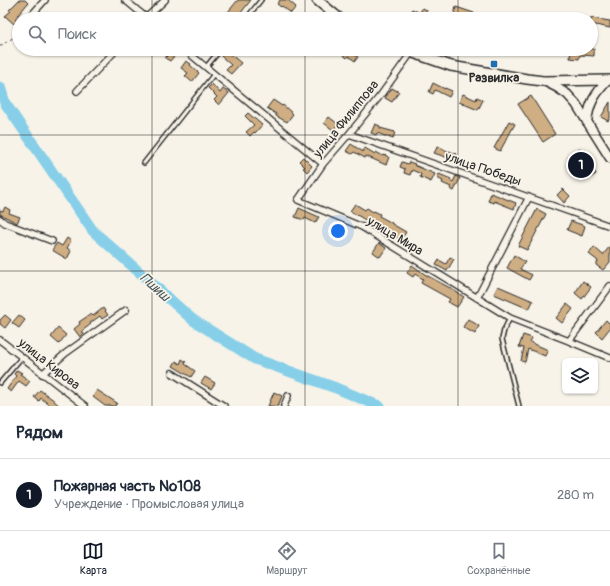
<!DOCTYPE html>
<html lang="ru">
<head>
<meta charset="utf-8">
<style>
  body { margin:0; font-family:Pangolin,sans-serif; background:#f2f2f3; color:#1f2937 }
  .controls { position:absolute; right:12px; bottom:12px; display:grid; overflow:hidden; border-radius:6px; box-shadow:0 1px 3px #0004 }
  .controls button { width:36px; height:36px; display:grid; place-items:center; padding:0; border:0; border-bottom:1px solid #e0e1e3; background:#fff; color:#1f2937; font:20px sans-serif }
  .you { position:absolute; left:338px; top:231px; width:14px; height:14px; margin:-10px; border:3px solid #fff; border-radius:50%; background:#1a73e8; box-shadow:0 0 0 6px #1a73e833 }
  .badge { display:grid; place-items:center; width:26px; height:26px; border-radius:50%; background:#111827; color:#fff; font-size:13px; font-weight:700 }
  .pin { position:absolute; translate:-50% -50%; border:2px solid #fff; box-shadow:0 1px 4px #0006 }
  .list { margin:0; padding:0; list-style:none }
  h2 { display:flex; justify-content:space-between; align-items:center; height:52px; margin:0; padding:0 16px; font-size:17px }
  h2 small { font-size:13px; font-weight:400; color:#747a83 }
  .list li { display:grid; grid-template-columns:26px 1fr auto; gap:12px; align-items:center; box-sizing:border-box; height:72px; padding:0 16px; border-top:1px solid #e0e1e3 }
  .list b { display:block; font-size:15px; white-space:nowrap }
  .list p { margin:0; font-size:13px; white-space:nowrap; color:#747a83 }
  .list em { font-size:13px; font-style:normal; color:#747a83 }
  .icon { flex:none; width:22px; height:22px; fill:none; stroke:currentColor; stroke-width:2; stroke-linecap:round; stroke-linejoin:round }
  .map { position:relative; flex:none; width:610px; height:406px; overflow:hidden }
  .search { position:absolute; background:#fff; box-shadow:0 1px 3px #0004; left:12px; right:12px; top:12px; height:44px; display:flex; align-items:center; gap:10px; box-sizing:border-box; padding:0 14px; border-radius:22px; color:#747a83; font-size:15px }
  .sheet { height:124px; background:#fff }
  nav { display:flex; justify-content:space-around; align-items:center; box-sizing:border-box; height:56px; border-top:1px solid #e0e1e3; background:#fff; font-size:11px; color:#747a83 }
  nav a { display:grid; justify-items:center; gap:2px }
  nav .on { color:#111827 }
  .map>svg:first-child { display:block }
  .lines { fill:none; stroke-linecap:round; stroke-linejoin:round }
  .river { stroke:#87cfe9; stroke-width:11 }
  .building { fill:#d0ae83; stroke:#2b2b2b }
  .service-casing { stroke:#2b2b2b; stroke-width:6 }
  .minor-casing { stroke:#2b2b2b; stroke-width:8 }
  .secondary-casing { stroke:#2b2b2b; stroke-width:11 }
  .primary-casing { stroke:#2b2b2b; stroke-width:12 }
  .path { stroke:#2b2b2b; stroke-width:1; stroke-dasharray:3 3; stroke-linecap:butt }
  .service { stroke:#f7f3e8; stroke-width:3 }
  .minor { stroke:#f7f3e8; stroke-width:5.5 }
  .secondary { stroke:#f7f3e8; stroke-width:8 }
  .primary { stroke:#f7f3e8; stroke-width:9 }
  .grid { fill:none; stroke:#2b2b2b; stroke-width:1; stroke-opacity:0.55 }
  .poi-dot { fill:#1f6fb2; stroke:#f7f3e8; stroke-width:1.5 }
  .labels { text-anchor:middle; dominant-baseline:central; stroke-width:3.5; stroke-linejoin:round; paint-order:stroke }
  .poi-label { font-size:13px; font-weight:bold; fill:#2b2b2b; stroke:#f7f3e8 }
  .street-label { font-size:13px; fill:#2b2b2b; stroke:#f7f3e8 }
  .water-label { font-size:14px; font-style:italic; fill:#42545a; stroke:#f7f3e8 }
</style>
</head>
<body>
<div class="map">
<svg width="610" height="406" viewBox="0 0 610 406">
  <rect width="100%" height="100%" fill="#f7f3e8"/>
  <filter id="ink" filterUnits="userSpaceOnUse"><feTurbulence type="fractalNoise" baseFrequency=".025" numOctaves="2"/><feDisplacementMap in="SourceGraphic" scale="8" xChannelSelector="R" yChannelSelector="G"/><feConvolveMatrix kernelMatrix="1 2 1 2 8 2 1 2 1" color-interpolation-filters="sRGB"/></filter>
  <g filter="url(#ink)">
    <g class="lines">
      <path class="river" d="M0 87 5 103 93 231 193 320 255 359 336 388 379 406"/>
    </g>
    <path class="building" d="M19 0H25L28 3 15 19 17 21 14 24 5 16 11 11 9 10Z
      M238 0H251L236 19H222Z
      M280 0H288L296 7 291 13 282 6 281 7 277 4Z
      M456 7 474 13 471 19H453Z
      M422 8 427 10 424 19H418V17L410 14 412 9 420 13Z
      M591 18 610 21V28L591 24Z
      M159 49H171L177 53 170 61 165 58 167 56Z
      M226 49H234L230 54 241 63 231 74 226 70 231 65 221 56Z
      M336 49H353L351 52 358 57 355 61 348 56 347 58Z
      M571 49H594V56L580 55 579 59 570 58Z
      M186 61 191 64 190 65 199 73 192 82 185 76 188 73 181 68Z
      M433 83 445 89V88L452 91 449 97 435 90 433 94 429 92Z
      M212 84 220 93 223 89 229 93 219 105 214 100 217 97 208 88Z
      M392 88 399 92 392 102 385 98Z
      M463 94 476 100 477 97 483 100 478 110 459 102Z
      M531 96 555 134 543 142 518 104Z
      M273 100 282 106 283 105 293 114 287 122 276 116V114L267 108Z
      M610 102V118L608 121 601 117Z
      M248 113 262 125 255 133 254 132 250 136 246 132 254 125 245 116Z
      M329 117 338 124 333 130 324 123Z
      M509 121 515 124 500 151 494 148Z
      M375 124 380 126V128L395 132 393 139 377 133 376 135 371 133Z
      M351 144 363 152 365 148 375 154 376 152 383 156 384 155 389 157 386 165 366 156 365 158 354 152 352 154 346 151Z
      M438 146 449 152V151L457 154 454 160 434 153Z
      M580 149 596 174 588 179 584 172 579 175 568 157Z
      M303 157 312 166 307 172 303 168 305 167 299 161Z
      M402 162 408 164 409 162 415 164 414 165 435 174 431 182 420 177 421 174 412 170 410 175 404 173 405 169 400 167Z
      M439 174 451 179 450 180 453 182 456 176 460 178 454 191 450 189 451 187 442 183 443 181 437 178Z
      M563 189 570 196 564 203 557 195Z
      M491 193 516 203 514 209 494 201V203L488 201Z
      M355 204 365 210 367 208 373 212 374 211 380 214 379 216 392 223V224L406 232 401 240 394 236 395 235 374 225 350 211Z
      M5 207 10 210 9 213 20 217 17 223 0 214V210L3 211Z
      M299 208 319 217 315 223 305 218 304 220 295 217Z
      M537 209 546 214 527 250 518 246Z
      M571 221 585 226 582 236 567 230Z
      M67 238 71 241 67 248 71 251 67 259 52 250 57 243 62 246Z
      M379 243 386 248 380 257 373 252Z
      M610 246V262L603 270 596 265 598 261 589 254 594 247 603 255Z
      M514 255 525 262 520 269 532 275 529 280 507 268Z
      M450 257 454 259 447 271 436 265 439 260 446 264Z
      M412 265 426 275 450 288 464 297 457 307 448 302 450 299 421 283 423 279 415 274 413 277 407 273Z
      M583 281 591 287 582 299 575 293Z
      M498 286 533 301 529 309 494 294Z
      M567 304 573 309 562 323 556 318Z
      M103 308 108 315 102 319 100 316 90 323 91 324 82 331 84 334 80 337 74 329 80 324 79 322 91 314 93 316Z
      M5 315 11 320 5 328 0 324V320Z
      M19 315 25 320 19 328 12 323Z
      M468 319 479 326 475 334 463 327Z
      M606 320 610 324V328L602 338 596 332Z
      M58 328 66 335 59 344 51 337Z
      M523 335 532 338 530 342 548 350 545 356 528 349 525 362 521 361 524 348 519 347Z
      M182 359 186 362 185 364 195 371 191 377 173 366 176 361 180 364Z
      M17 370 22 373 20 374 30 381 26 386 19 381 11 392 7 389 16 376 14 374Z
      M205 377 215 383 211 389 201 383Z
      M40 390 55 401H54L60 406H51L41 398 39 401 34 397Z
      M97 390 117 403 115 406H105L93 397Z
      M274 392 282 396 278 406H268Z"/>
    <g class="lines">
      <g class="service-casing">
        <path id="service" d="M246 19 261 0
          M206 67 221 49
          M144 163 214 74
          M510 318 504 330 502 339 519 406
          M0 383 22 357"/>
      </g>
      <g class="minor-casing">
        <path id="minor" d="M125 0 148 19
          M28 19 45 0
          M145 19 165 0
          M184 49 323 164
          M411 53 380 96 349 134 323 164 298 200 362 227 510 318 569 341 610 358
          M77 91 117 49
          M349 134 610 226
          M0 219 5 223 52 241
          M477 298 529 197
          M0 340 85 406
          M569 341 610 286
          M172 373 224 406
          M42 374 66 353 126 310
          M284 406 288 396"/>
      </g>
      <g class="secondary-casing">
        <path id="secondary" d="M544 81 556 87 567 94 576 104 610 158
          M587 122C589 103 595 94 608 80"/>
      </g>
      <g class="primary-casing">
        <path id="primary" d="M317 0 340 19
          M402 49 451 66 527 79 543 81 610 80"/>
      </g>
      <path class="path" d="M0 46 19 34"/>
      <use href="#service" class="service"/>
      <use href="#minor" class="minor"/>
      <use href="#secondary" class="secondary"/>
      <use href="#primary" class="primary"/>
    </g>
  </g>
  <path class="grid" d="M152 0V19M305 0V19M458 0V19M152 49V406M305 49V406M458 49V406M0 135H610M0 271H610"/>
  <rect class="poi-dot" x="490" y="60" width="8" height="8" rx="2"/>
  <g class="labels">
    <g class="poi-label">
      <text x="494" y="78">Развилка</text>
    </g>
    <g class="street-label">
      <text transform="translate(346 119) rotate(-51)">улица Филиппова</text>
      <text transform="translate(483 169) rotate(19)">улица Победы</text>
      <text transform="translate(395 236) rotate(31)">улица Мира</text>
      <text transform="translate(49 364) rotate(38)">улица Кирова</text>
    </g>
    <g class="water-label">
      <text transform="translate(155 287) rotate(42)">Пшиш</text>
    </g>
  </g>
</svg>
<div class="controls">
<button><svg class="icon" aria-label="layers" viewBox="0 0 24 24"><path d="M12 4l9 5-9 5-9-5zM3 14l9 5 9-5"/></svg></button>
</div>
<div class="you"></div>
<div class="pin badge" style="left:581px;top:165px">1</div>
<div class="search"><svg class="icon" aria-label="search" viewBox="0 0 24 24"><circle cx="10" cy="10" r="6"/><path d="M15 15l6 6"/></svg>Поиск</div>
</div>
<section class="sheet">
<h2>Рядом<small></small></h2>
<ul class="list">
<li><span class="badge">1</span><div><b>Пожарная часть №108</b><p>Учреждение · Промысловая улица</p></div><em>280 m</em></li>
</ul>
</section>
<nav>
<a class="on"><svg class="icon" aria-label="map" viewBox="0 0 24 24"><path d="M3 6l6-2 6 2 6-2v14l-6 2-6-2-6 2zM9 4v14M15 6v14"/></svg>Карта</a>
<a><svg class="icon" aria-label="directions" viewBox="0 0 24 24"><path d="M12 3l9 9-9 9-9-9zM9 14v-3h6M13 9l2 2-2 2"/></svg>Маршрут</a>
<a><svg class="icon" aria-label="saved" viewBox="0 0 24 24"><path d="M7 4h10v16l-5-4-5 4z"/></svg>Сохранённые</a>
</nav>
</body>
</html>
